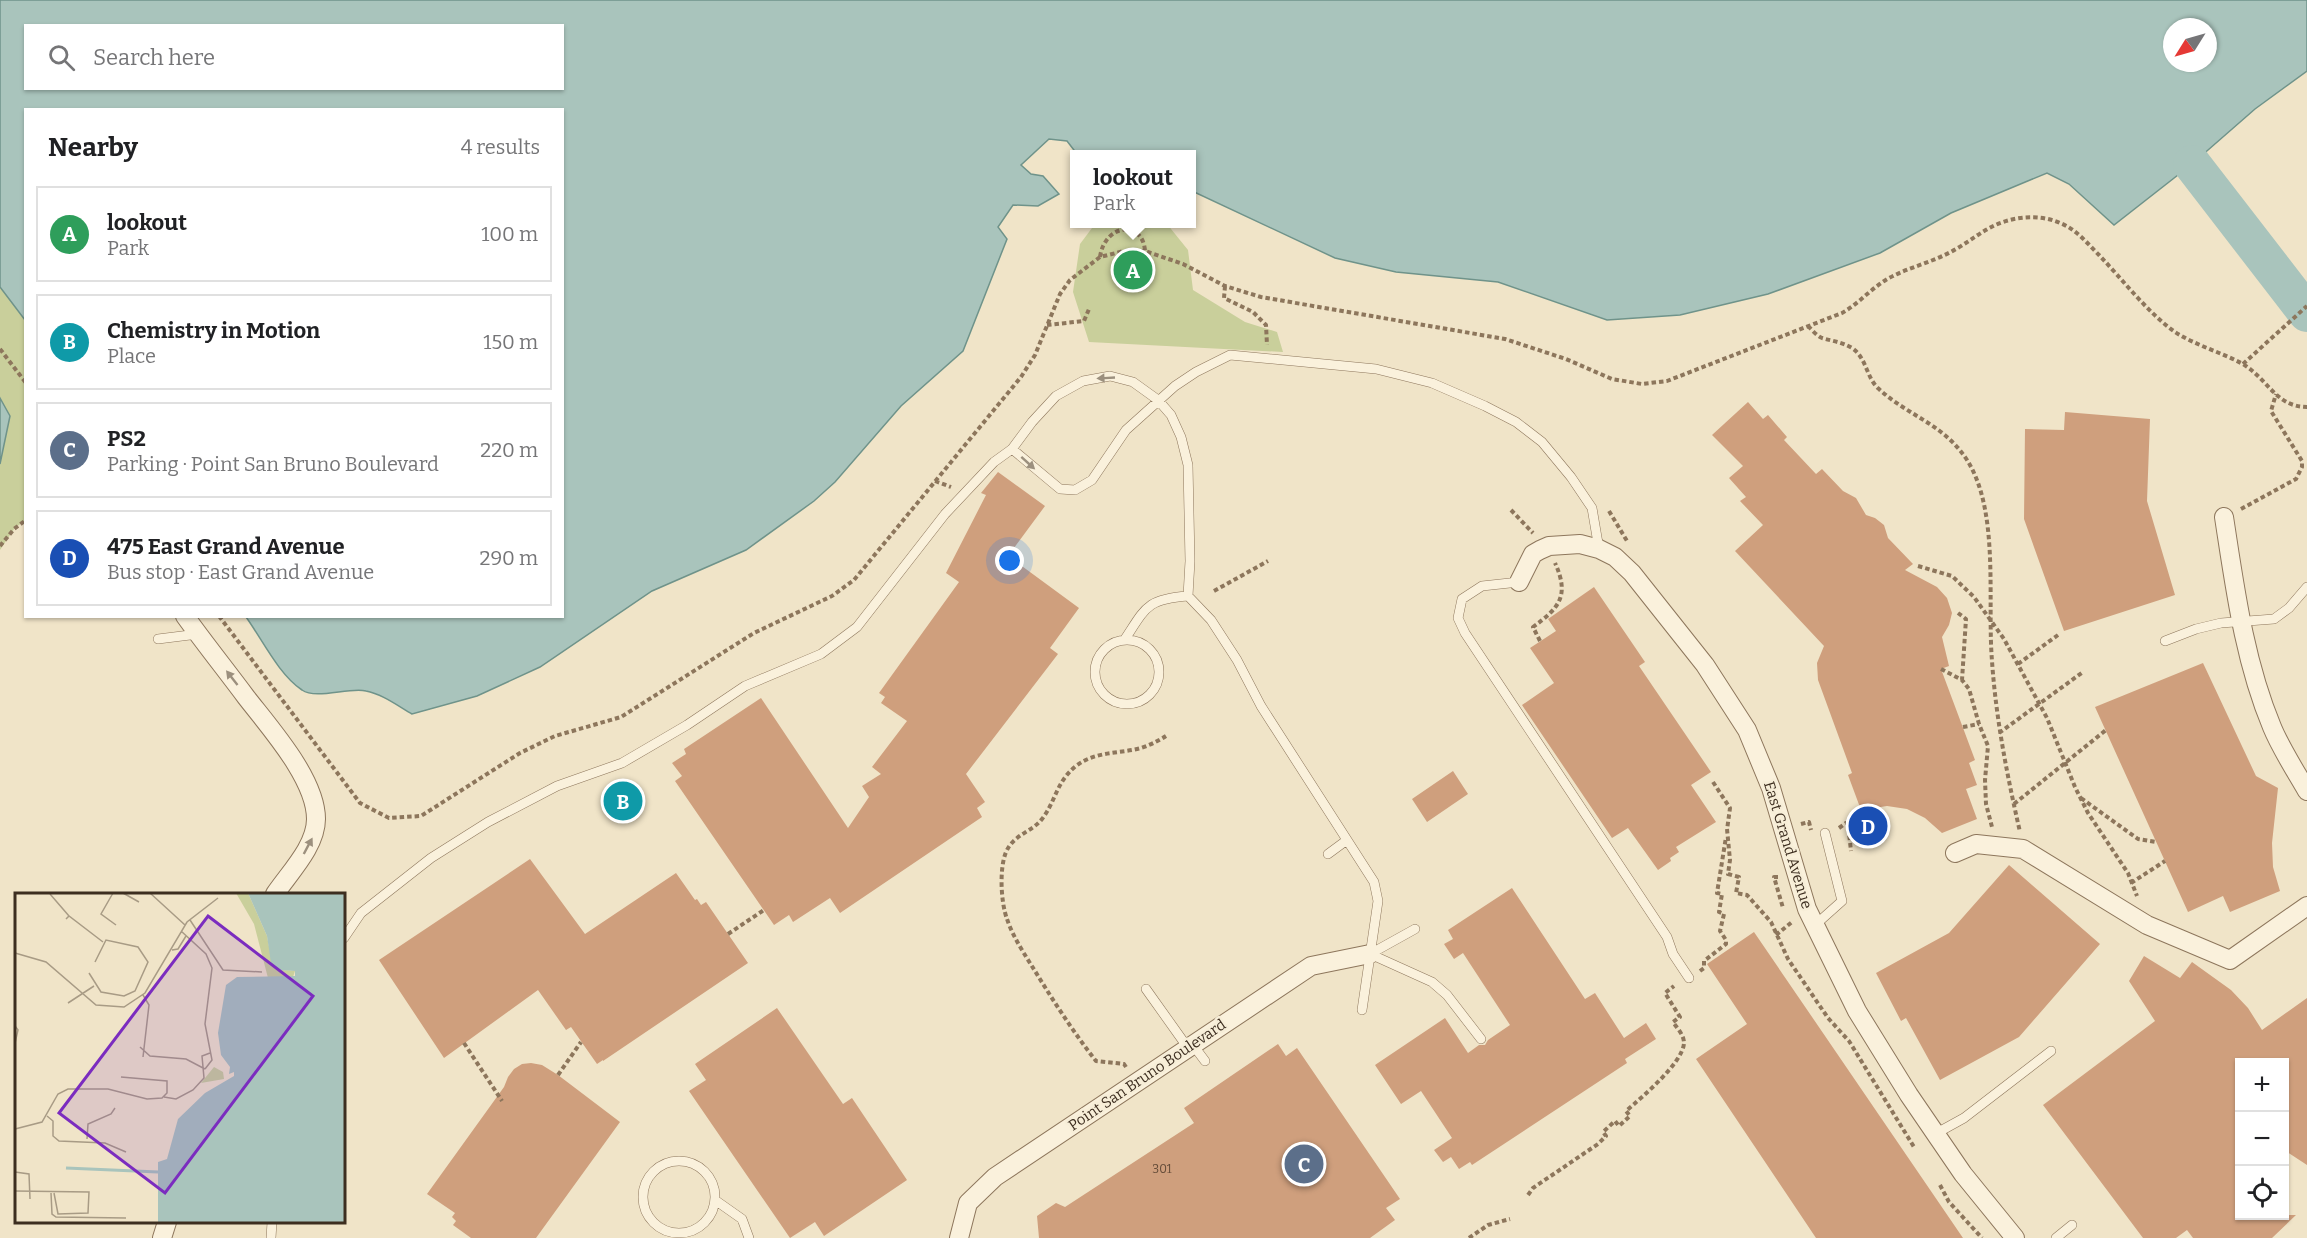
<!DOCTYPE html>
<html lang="en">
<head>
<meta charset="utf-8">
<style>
  body { margin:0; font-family:Bitter,serif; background:#f6f6f6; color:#202124 }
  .controls { position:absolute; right:18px; bottom:18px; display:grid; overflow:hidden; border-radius:0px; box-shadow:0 2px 4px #0004 }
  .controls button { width:54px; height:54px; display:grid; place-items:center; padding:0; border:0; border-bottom:2px solid #e0e0e0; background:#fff; color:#202124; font:30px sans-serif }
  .compass { position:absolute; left:2163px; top:18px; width:54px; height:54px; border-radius:50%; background:#fff; box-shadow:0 2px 4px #0004; rotate:233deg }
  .you { position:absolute; left:1010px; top:561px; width:21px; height:21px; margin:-15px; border:4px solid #fff; border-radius:50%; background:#1a73e8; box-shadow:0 0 0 9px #1a73e833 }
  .badge { display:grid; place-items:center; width:39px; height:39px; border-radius:50%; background:#9e2a2b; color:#fff; font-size:20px; font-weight:700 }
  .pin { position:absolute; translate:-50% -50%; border:3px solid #fff; box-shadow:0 2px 6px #0006 }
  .popup { position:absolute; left:1070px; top:150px; width:126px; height:78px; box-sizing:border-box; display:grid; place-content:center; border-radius:0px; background:#fff; filter:drop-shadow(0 2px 4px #0005); font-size:20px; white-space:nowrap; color:#757577 }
  .popup b { font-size:22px; color:#202124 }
  .popup::after { content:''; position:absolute; left:50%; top:100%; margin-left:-12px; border:12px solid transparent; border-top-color:#fff }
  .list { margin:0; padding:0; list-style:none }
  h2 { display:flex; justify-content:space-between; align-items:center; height:78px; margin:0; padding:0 24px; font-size:26px }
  h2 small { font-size:20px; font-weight:400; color:#757577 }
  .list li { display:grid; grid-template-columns:39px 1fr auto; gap:18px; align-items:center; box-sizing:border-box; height:96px; margin:0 12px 12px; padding:0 12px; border:2px solid #e0e0e0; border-radius:0px }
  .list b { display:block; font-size:22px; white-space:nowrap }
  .list p { margin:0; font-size:20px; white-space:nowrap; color:#757577 }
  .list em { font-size:20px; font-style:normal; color:#757577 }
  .icon { flex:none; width:33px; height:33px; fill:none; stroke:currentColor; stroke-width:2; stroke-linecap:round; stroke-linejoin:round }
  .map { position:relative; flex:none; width:2307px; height:1238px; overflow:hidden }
  .search { position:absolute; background:#fff; box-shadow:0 2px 4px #0004; left:24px; top:24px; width:540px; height:66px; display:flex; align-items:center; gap:15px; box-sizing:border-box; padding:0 21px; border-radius:0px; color:#757577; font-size:22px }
  .panel { position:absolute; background:#fff; box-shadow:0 2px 4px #0004; left:24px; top:108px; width:540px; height:510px; border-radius:0px }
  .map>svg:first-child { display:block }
  .green { fill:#c9cf9b }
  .water { fill:#a9c4bc; stroke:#6f938a; stroke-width:1.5; fill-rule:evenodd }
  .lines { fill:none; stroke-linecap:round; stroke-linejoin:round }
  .river { stroke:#a9c4bc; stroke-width:38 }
  .building { fill:#cf9f7d }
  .lane-casing { stroke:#8d765c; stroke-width:10 }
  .street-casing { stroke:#8d765c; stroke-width:20 }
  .path { stroke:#8d765c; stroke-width:4; stroke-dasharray:4.5 3; stroke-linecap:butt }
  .lane { stroke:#faf1dc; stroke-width:9 }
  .street { stroke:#faf1dc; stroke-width:18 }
  .oneway { fill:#9c907e }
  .labels { text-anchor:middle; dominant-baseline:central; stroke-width:5; stroke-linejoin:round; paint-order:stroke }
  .number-label { font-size:12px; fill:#624a37 }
  .street-label { font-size:15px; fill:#3d2e20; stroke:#f7eed8 }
  .inset-river { fill:none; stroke:#a9c4bc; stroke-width:3 }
  .inset-road { fill:none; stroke:#a89b85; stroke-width:1.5 }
  .view { fill:#7b2cbf; fill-opacity:0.15; stroke:#7b2cbf; stroke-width:3 }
  .inset-edge { fill:none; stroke:#3d2e20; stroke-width:3 }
</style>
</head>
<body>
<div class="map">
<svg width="2307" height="1238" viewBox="0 0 2307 1238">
  <rect width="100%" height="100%" fill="#f0e4c8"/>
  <path class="green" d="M1095 224H1167L1188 250 1193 290 1245 322 1277 332 1283 352 1089 342 1073 292 1080 244Z
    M0 287 26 320 25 520 14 529 0 550V459L10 417 0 398Z"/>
  <path class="water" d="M0 0H2307V71L2255 109 2192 164 2114 225 2069 184 2047 173 1951 213 1880 253 1768 294 1680 315 1607 320 1498 282 1396 272 1335 258 1192 191V154H1077L1067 141 1049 139 1021 165 1031 174 1043 176 1059 194 1038 206 1013 205 998 227 1007 239 963 351 901 406 835 482 814 501 746 550 652 591 540 667 477 696 412 714C398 706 382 694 366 691 349 687 316 700 302 690 279 675 262 639 246 617L562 616V110H26L25 320 0 287ZM26 26H562V88H26ZM2172 27H2208V63H2172Z
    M0 398 10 416 0 464Z"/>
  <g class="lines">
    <path class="river" d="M2192 164 2307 313"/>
  </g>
  <path class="building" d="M1748 402 1763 419 1768 415 1787 437 1784 440 1816 474 1822 469 1843 491 1856 498 1866 515 1875 518 1884 525 1888 538 1913 564 1905 570 1937 587 1947 598 1952 613 1949 625 1942 637 1949 666 1941 669 1975 760 1969 763 1977 785 1966 789 1977 819 1942 833 1925 818 1907 809 1887 806 1861 810 1848 775 1852 773 1818 680 1817 663 1824 646 1735 551 1763 525 1740 501 1746 497 1729 478 1743 466 1712 435Z
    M2065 412 2150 419 2147 501 2175 595 2064 631 2024 519 2025 429 2064 430Z
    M998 472 1045 506 1008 556 1079 608 1050 648 1058 654 966 774 985 802 977 808 982 817 840 913 830 898 793 922 789 915 774 925 675 781 682 776 672 763 686 754 684 749 761 698 848 828 869 797 862 786 881 774 872 767 907 721 881 703 885 697 879 693 959 582 946 573 986 495 981 493Z
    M1594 587 1645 662 1639 666 1711 772 1691 785 1716 822 1676 847 1679 852 1670 858 1671 861 1658 870 1628 828 1612 838 1522 705 1554 683 1530 648 1556 631 1548 619Z
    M2203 663 2256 776 2278 788 2272 843 2273 867 2280 891 2230 912 2223 896 2188 912 2095 707Z
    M1453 771 1468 794 1427 822 1412 799Z
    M530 859 585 934 676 873 695 900 697 899 701 905 706 902 748 963 603 1061V1060L597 1064 571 1027 566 1030 538 990 444 1058 379 960Z
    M2009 865 2100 944 2019 1037 1940 1080 1906 1018 1901 1021 1876 973 1949 933Z
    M1512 888 1585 999 1595 993 1624 1038 1646 1023 1656 1039 1625 1059 1627 1063 1472 1165 1470 1162 1459 1169 1451 1157 1443 1162 1434 1150 1452 1138 1421 1091 1401 1104 1375 1065 1445 1018 1468 1053 1479 1045H1485L1488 1040 1510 1025 1463 953 1454 959 1444 944 1453 939 1448 930Z
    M1754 932 1963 1238H1816L1696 1059 1747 1024 1707 964Z
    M2144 956 2180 978 2192 962 2231 990 2248 1008 2262 1030 2307 998V1165L2284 1150V1062H2240V1215H2296L2272 1238H2193L2187 1230 2176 1238H2143L2043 1105 2155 1021 2129 981Z
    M777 1008 843 1104 852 1098 907 1180 824 1236 815 1222 790 1238 689 1091 706 1080 695 1064Z
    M1278 1044 1286 1056 1297 1048 1400 1199 1386 1208 1395 1220 1370 1238H1039L1037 1216 1056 1203 1065 1207 1194 1123 1184 1108Z
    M531 1063 542 1065 558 1075 620 1122 536 1238H471L453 1225 456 1221 452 1217 455 1213 427 1194 504 1087 508 1077 514 1069 522 1064Z"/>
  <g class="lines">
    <g class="lane-casing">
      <path id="lane" d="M1012 449 1060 489 1075 490 1092 480 1126 430 1175 386 1196 372 1230 355 1376 369 1432 383 1485 406 1516 422 1542 442 1571 477 1592 508 1599 549
        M1519 582 1482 586 1462 599 1458 618 1465 633 1667 937 1673 954 1689 978
        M158 639 198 634
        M1125 639C1146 607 1147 599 1188 596
        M1095 672a32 32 0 1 1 64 0a32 32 0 1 1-64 0Z
        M2165 641 2196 629 2221 623 2274 619 2289 608 2307 587
        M1328 854 1347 840
        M1814 926 1842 901 1825 833
        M344 938 361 913 431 858 488 822 557 786 622 763 687 725 745 686 821 654 857 627 945 514 994 462 1012 449 1032 422 1056 396 1083 381 1110 376 1133 382 1158 400 1171 415 1181 437 1188 465 1190 561 1188 596 1211 620 1237 660 1261 706 1374 882 1378 901 1362 1010
        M1370 954 1432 982 1447 995 1481 1039
        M1370 954 1415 929
        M1146 989 1188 1048
        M1193 1045 1205 1061
        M1935 1134 1964 1118 2051 1051
        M643 1197a36 36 0 1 1 72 0a36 36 0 1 1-72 0Z
        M715 1200 742 1219 749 1238
        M271 1238 272 1222
        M2056 1238 2072 1225"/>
    </g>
    <g class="street-casing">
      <path id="street" d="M2224 517C2235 588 2244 660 2272 727 2281 749 2295 770 2307 791
        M1519 582 1533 554 1540 550 1549 546 1580 544 1599 549 1615 557 1632 573 1705 665 1747 730 1771 788 1807 909 1857 1011 1909 1095 1963 1174 2015 1238
        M185 616C205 644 226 670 246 697 270 728 316 779 316 819 316 846 290 872 275 894
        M1955 853 1976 844 2023 849 2147 925 2230 960 2307 906
        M162 1238 167 1222
        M959 1238 968 1203 995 1177 1311 966 1370 954"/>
    </g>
    <path class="path" d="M1100 257C1105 223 1143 220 1145 251
      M1225 286 1224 298 1253 312 1266 325 1267 345
      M1047 325 1084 321 1089 309
      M1808 326C1812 330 1817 336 1822 338 1832 341 1842 342 1852 348 1867 358 1866 378 1879 389 1908 416 1944 424 1967 460 2000 512 1987 601 1992 661 1996 719 2007 775 2020 832
      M0 349 26 383
      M2243 364 2307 306
      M935 481 951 487
      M2241 509 2296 479 2302 467V461L2271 411 2276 394
      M1511 510 1533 533
      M1609 511 1627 541
      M0 546 14 529 26 520
      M1918 566 1952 576 1974 597 2004 639 2047 718 2075 787 2088 813 2128 873 2137 896
      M1214 591 1268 561
      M1958 613 1966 619 1962 680
      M219 616 360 803 389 818 421 816 520 753 555 736 621 717 754 633 832 596 854 580 1021 377 1035 355 1060 294 1070 280 1100 257 1124 251H1145L1183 264 1225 286 1261 297 1505 339 1566 359 1612 379 1642 384 1667 381 1842 313C1860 303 1874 285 1893 276 1913 266 1936 261 1956 249 1972 240 1985 228 2003 222 2021 216 2042 215 2060 223 2076 229 2087 243 2099 255 2122 279 2148 313 2175 332 2195 345 2220 352 2241 363 2267 377 2275 407 2307 407
      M1540 641 1533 627C1559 608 1570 596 1555 563
      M2018 664 2058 635
      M1941 669 1962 680 1969 689 1979 724 1988 746 1985 780 1986 804 1992 827
      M1963 727 1979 724
      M1999 733 2083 672
      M1713 782 1730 808 1727 830
      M2081 798 2138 839 2156 842
      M2014 804 2106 730
      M1801 824 1809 822 1811 830
      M1839 828 1846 823 1848 824 1851 851
      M1727 829 1730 860 1728 874 1739 877 1736 893 1747 895 1771 922 1788 959 1828 1018 1849 1041 1914 1147
      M1778 877H1774L1783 908
      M2131 883 2165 861
      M728 934 764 910
      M1776 935 1792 922
      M1700 971 1704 968V961L1726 944V940L1720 931 1724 914 1719 912 1722 894 1717 893 1726 837
      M464 1043 502 1101
      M1126 1067 1124 1064 1096 1061C1074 1033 1054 1002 1035 971 1025 955 1013 937 1007 919 1001 903 999 869 1006 852 1014 834 1032 832 1042 819 1056 801 1056 782 1076 766 1095 751 1119 754 1141 748 1150 745 1158 741 1166 736
      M558 1075 581 1042
      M1940 1185 1949 1202 1982 1238
      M1528 1195 1533 1188 1598 1144 1606 1136 1603 1132 1615 1121 1619 1126 1630 1116 1626 1111C1641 1098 1683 1063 1684 1043 1684 1035 1677 1028 1673 1022L1680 1017 1665 993 1674 986
      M1469 1238 1488 1225 1510 1219"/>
    <use href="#lane" class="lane"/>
    <use href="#street" class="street"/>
  </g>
  <defs><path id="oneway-solid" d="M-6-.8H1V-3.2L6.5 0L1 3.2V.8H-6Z" transform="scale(1.5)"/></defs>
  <g class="oneway">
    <use href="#oneway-solid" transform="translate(1106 378) rotate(177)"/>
    <use href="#oneway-solid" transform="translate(1028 463) rotate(42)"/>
    <use href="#oneway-solid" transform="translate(232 678) rotate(-128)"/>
    <use href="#oneway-solid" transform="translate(308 846) rotate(-62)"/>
  </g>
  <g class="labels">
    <g class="number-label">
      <text x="1162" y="1169">301</text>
    </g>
    <g class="street-label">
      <text transform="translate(1788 845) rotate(73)">East Grand Avenue</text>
      <text transform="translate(1147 1075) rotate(-34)">Point San Bruno Boulevard</text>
    </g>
  </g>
  <g transform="translate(15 893)">
    <rect width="330" height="330" fill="#f0e4c8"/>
    <path d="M221 0H233L252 43 257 70 267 77 280 78 278 84 253 85 239 31ZM199 174 208 179 209 186 186 190Z" fill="#c9cf9b"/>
    <path d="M233 0H330V330H143V269L152 266 163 226 190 200 219 183V179L214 181 215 174 206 162 203 140 211 92 222 84 280 83V78L262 77 256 70 252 43Z" fill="#a9c4bc"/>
    <path class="inset-river" d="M51 275 143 279"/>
    <path class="inset-road" d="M98 0 86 21 101 32M108 0 124 9M135 0 170 32M35 1 54 23M51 26 54 23 88 49M175 27 208 77 247 79M166 38 191 61 197 75 190 131 197 167 190 176M157 57 163 56 171 43M0 60 31 69 81 112 109 114 130 100 172 29 203 5M74 80 86 99 109 103 120 98 133 69 123 54 91 47 80 69M128 102 134 112 128 164M53 110 79 93M0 133 3 137 0 150M125 154 135 163 171 166 190 176M149 204 161 206 178 197 189 185 187 163 195 160M32 223 38 228V243L44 248 90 250 111 259M0 236 27 229 43 201 53 196H93L132 206 147 205 152 200V188L106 184M72 246 73 231 96 221 100 215M0 279 14 281 15 306M0 298 74 299 73 320 43 321 39 300M36 300 37 321 41 324 111 325"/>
    <path class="view" d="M193 23 298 103 150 300 44 220Z"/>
    <rect width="330" height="330" class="inset-edge"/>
  </g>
</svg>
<div class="controls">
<button>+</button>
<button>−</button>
<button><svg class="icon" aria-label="locate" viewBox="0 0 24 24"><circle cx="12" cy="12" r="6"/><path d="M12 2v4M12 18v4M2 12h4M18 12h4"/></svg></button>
</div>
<svg class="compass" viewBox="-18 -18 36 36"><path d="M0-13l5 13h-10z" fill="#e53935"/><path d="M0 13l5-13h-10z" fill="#757577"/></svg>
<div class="you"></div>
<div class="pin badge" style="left:1133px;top:270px;background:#2e9e5b">A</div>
<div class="popup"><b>lookout</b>Park</div>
<div class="pin badge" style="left:623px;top:801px;background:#0f9aa8">B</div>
<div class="pin badge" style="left:1304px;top:1164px;background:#5c6f8a">C</div>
<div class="pin badge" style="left:1868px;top:826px;background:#1a4fb4">D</div>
<div class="search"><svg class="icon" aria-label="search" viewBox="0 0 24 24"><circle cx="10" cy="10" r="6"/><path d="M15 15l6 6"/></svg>Search here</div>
<section class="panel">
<h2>Nearby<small>4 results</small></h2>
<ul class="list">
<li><span class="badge" style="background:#2e9e5b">A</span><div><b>lookout</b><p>Park</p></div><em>100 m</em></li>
<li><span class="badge" style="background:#0f9aa8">B</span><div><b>Chemistry in Motion</b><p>Place</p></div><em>150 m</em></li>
<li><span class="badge" style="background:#5c6f8a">C</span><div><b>PS2</b><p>Parking · Point San Bruno Boulevard</p></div><em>220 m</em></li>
<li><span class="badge" style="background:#1a4fb4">D</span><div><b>475 East Grand Avenue</b><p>Bus stop · East Grand Avenue</p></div><em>290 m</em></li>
</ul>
</section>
</div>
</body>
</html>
